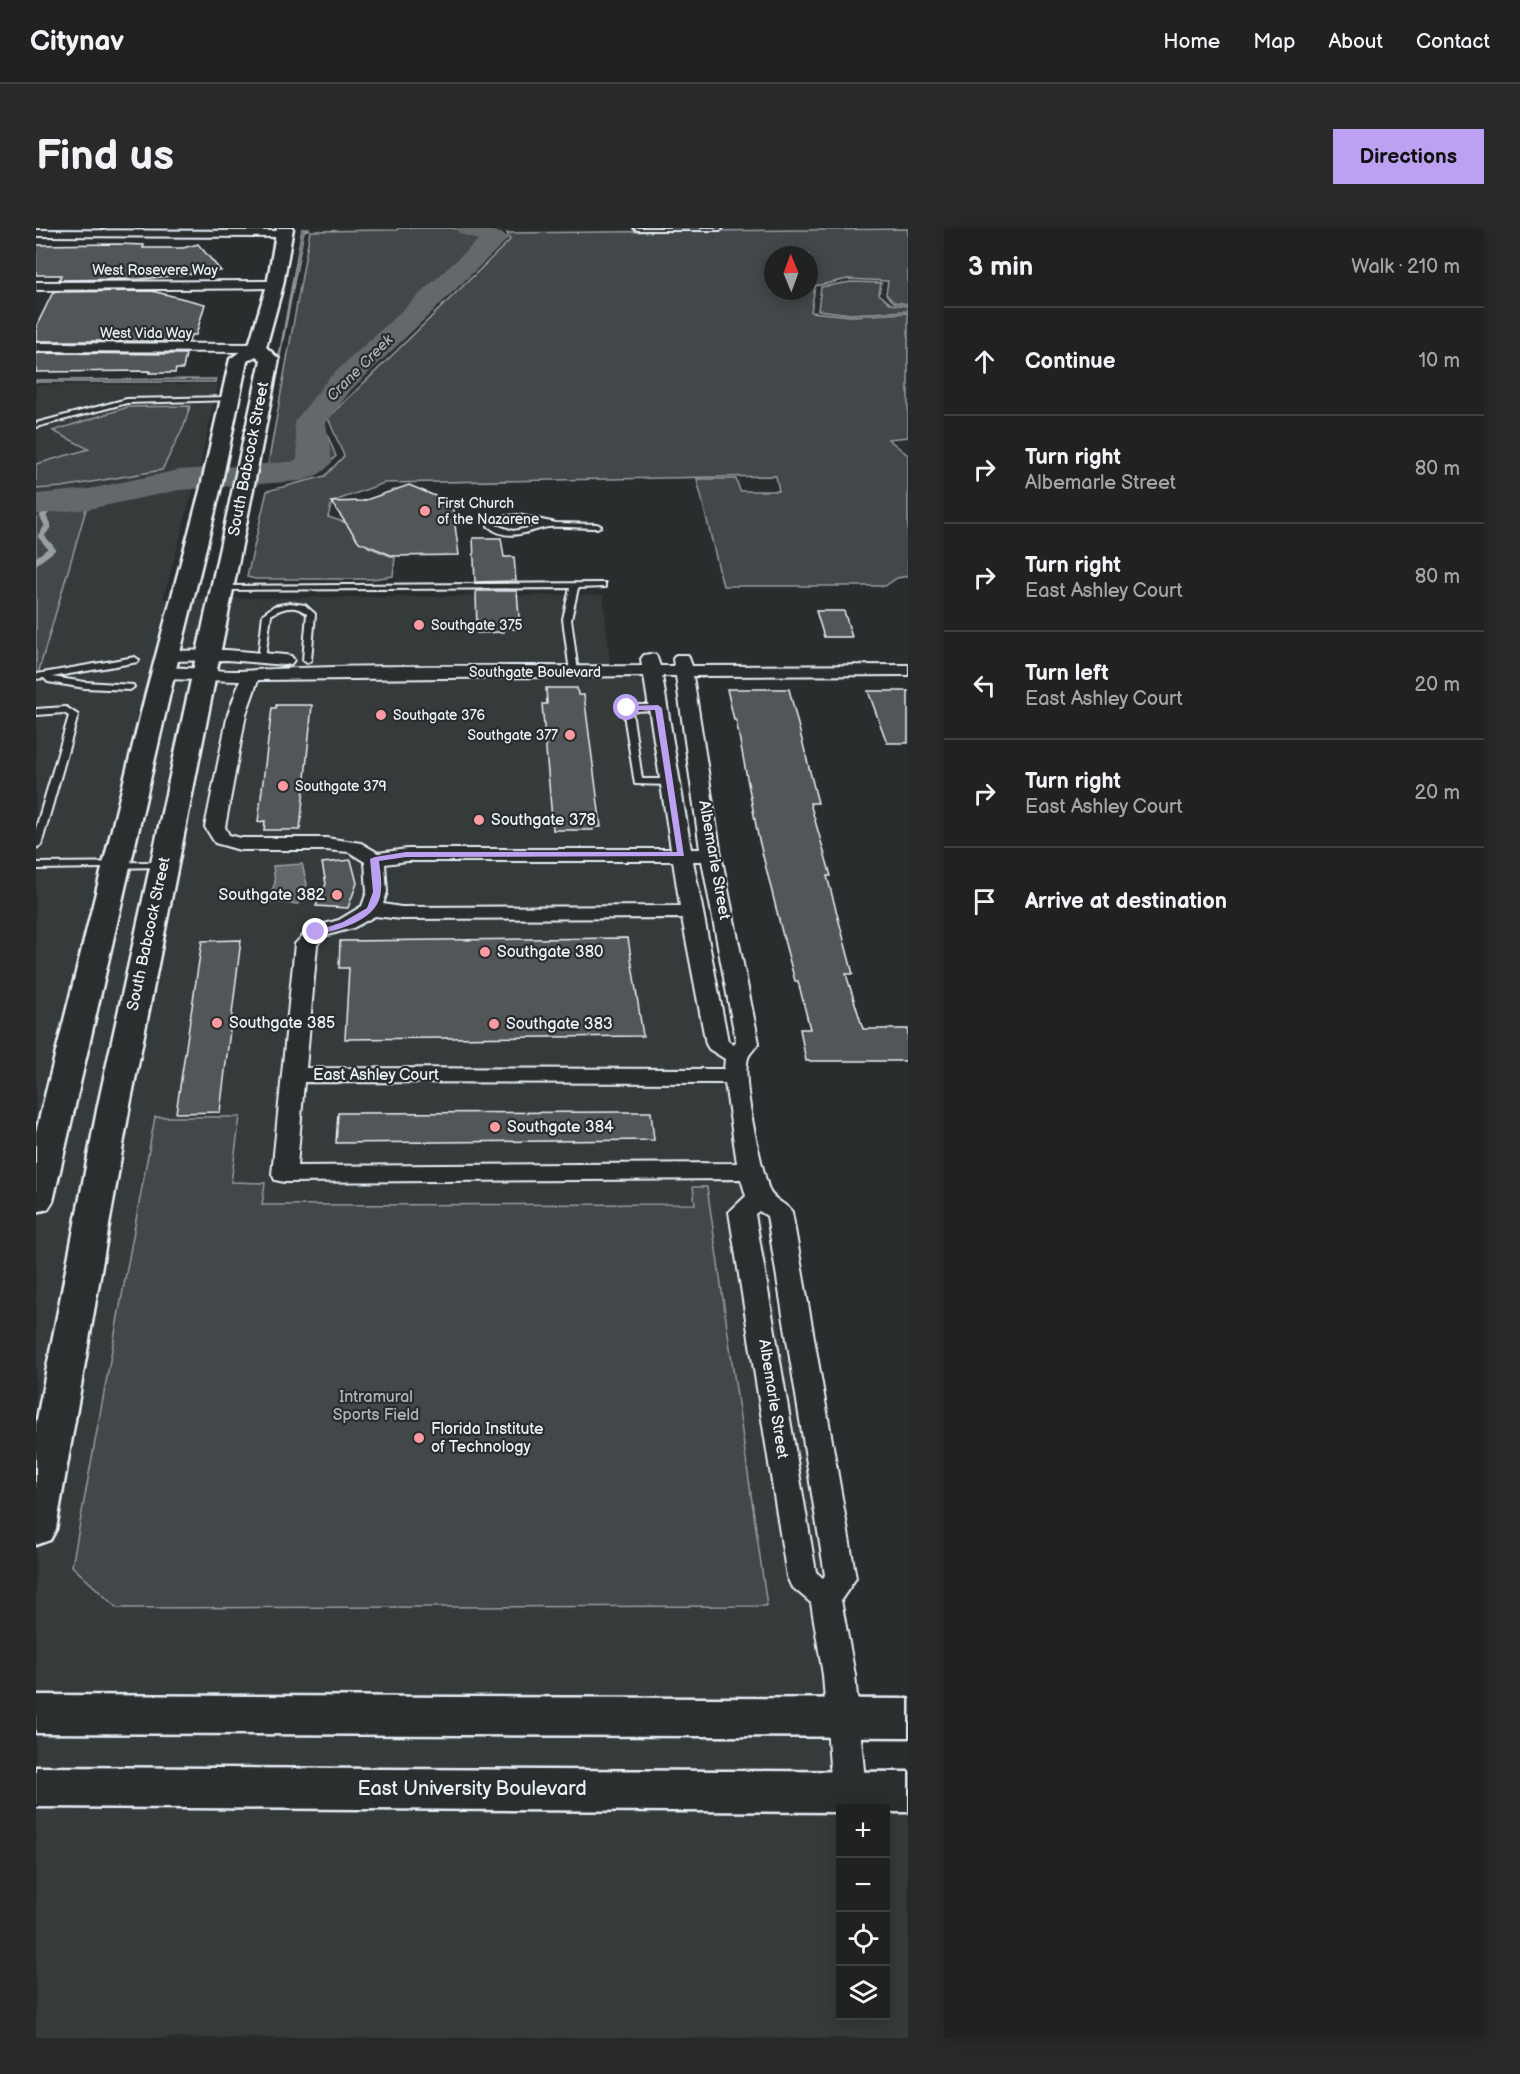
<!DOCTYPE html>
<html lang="en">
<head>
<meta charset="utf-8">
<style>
  body { margin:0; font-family:"Balsamiq Sans",sans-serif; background:#282a2a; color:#f1f3f6 }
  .controls { position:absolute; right:18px; bottom:18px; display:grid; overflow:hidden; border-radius:0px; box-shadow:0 3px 15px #0003 }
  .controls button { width:54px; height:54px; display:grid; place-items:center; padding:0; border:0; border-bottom:2px solid #3d3f40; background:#202222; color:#f1f3f6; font:30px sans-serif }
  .compass { position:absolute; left:728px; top:18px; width:54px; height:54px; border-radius:50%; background:#202222; box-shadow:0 3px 15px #0003; rotate:359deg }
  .stop { position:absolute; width:18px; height:18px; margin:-14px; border:4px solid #bca0f2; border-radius:50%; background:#fff }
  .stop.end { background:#bca0f2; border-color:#fff; box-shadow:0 2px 6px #0008 }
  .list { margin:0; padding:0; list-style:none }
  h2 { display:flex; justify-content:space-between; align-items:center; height:78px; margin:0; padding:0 24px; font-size:26px }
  h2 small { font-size:20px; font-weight:400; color:#a2a4a5 }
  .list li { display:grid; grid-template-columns:39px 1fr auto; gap:18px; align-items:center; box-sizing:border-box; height:108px; padding:0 24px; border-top:2px solid #3d3f40 }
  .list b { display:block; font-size:22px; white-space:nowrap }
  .list p { margin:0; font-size:20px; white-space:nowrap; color:#a2a4a5 }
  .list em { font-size:20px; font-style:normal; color:#a2a4a5 }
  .icon { flex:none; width:33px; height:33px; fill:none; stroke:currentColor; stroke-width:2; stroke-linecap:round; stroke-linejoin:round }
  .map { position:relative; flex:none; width:872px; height:1810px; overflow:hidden; border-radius:0px }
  header { display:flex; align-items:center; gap:36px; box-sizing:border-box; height:84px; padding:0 30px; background:#202222; border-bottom:2px solid #3d3f40 }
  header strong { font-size:28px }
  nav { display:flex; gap:33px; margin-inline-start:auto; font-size:21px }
  .intro { display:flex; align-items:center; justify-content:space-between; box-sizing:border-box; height:144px; padding:0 36px }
  h1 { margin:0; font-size:42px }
  .button { padding:15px 27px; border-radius:0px; background:#bca0f2; color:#111; font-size:21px; font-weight:700 }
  main { display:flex; gap:36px; padding:0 36px }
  aside { flex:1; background:#202222; border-radius:0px; box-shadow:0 3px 15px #0003 }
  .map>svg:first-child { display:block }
  .built { fill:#363a3b; fill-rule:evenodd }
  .green { fill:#424648; stroke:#959ca0; stroke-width:1.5; fill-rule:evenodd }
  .water { fill:#63686b; stroke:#989fa3; stroke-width:1.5 }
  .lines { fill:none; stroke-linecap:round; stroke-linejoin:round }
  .stream { stroke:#989fa3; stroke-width:6 }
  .river { fill:#63686b; fill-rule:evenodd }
  .building { fill:#535759; stroke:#e8f1f8; stroke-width:1.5 }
  .lane-casing { stroke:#e8f1f8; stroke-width:4 }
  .street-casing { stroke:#e8f1f8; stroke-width:4 }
  .secondary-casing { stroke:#e8f1f8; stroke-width:5 }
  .lane { fill:#2a2d2e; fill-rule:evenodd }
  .street { fill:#2a2d2e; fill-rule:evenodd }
  .secondary { fill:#2a2d2e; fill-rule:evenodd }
  .route { fill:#bca0f2 }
  .poi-dot { fill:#ff9aa2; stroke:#2a2d2e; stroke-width:2 }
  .labels { text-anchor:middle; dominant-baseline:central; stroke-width:4.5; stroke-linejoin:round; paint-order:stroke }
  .far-street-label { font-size:14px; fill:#e8f1f8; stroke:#2a2d2e }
  .far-poi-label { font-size:14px; fill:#e8f1f8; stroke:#2a2d2e; text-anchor:start }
  .far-water-label { font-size:15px; font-style:italic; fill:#acb3b9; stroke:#2a2d2e }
  .street-label { font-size:16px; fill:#e8f1f8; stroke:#2a2d2e }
  .poi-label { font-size:16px; fill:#e8f1f8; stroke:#2a2d2e; text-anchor:start }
  .park-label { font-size:16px; fill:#aeb5ba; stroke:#2a2d2e }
  .near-street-label { font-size:20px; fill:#e8f1f8; stroke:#2a2d2e }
</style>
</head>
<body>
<header>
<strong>Citynav</strong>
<nav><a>Home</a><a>Map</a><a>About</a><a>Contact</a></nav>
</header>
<div class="intro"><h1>Find us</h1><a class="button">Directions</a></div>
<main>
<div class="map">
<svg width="872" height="1810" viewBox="0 0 872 1810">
  <rect width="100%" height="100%" fill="#2a2d2e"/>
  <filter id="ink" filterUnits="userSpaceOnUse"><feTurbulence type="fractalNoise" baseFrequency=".0167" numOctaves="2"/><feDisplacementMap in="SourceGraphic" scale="12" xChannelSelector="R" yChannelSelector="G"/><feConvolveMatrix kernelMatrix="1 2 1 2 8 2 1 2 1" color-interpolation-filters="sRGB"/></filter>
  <g filter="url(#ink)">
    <path class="built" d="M182 156 164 237 127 371 567 367 575 444H628L659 626 668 667 665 685 679 740 721 977 810 1442 826 1560 872 1584V1810H0V157ZM804 1580H850V1788H804Z"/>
    <path class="green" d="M362 0H417L449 10 450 13 300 150 273 188 266 193 262 234 232 237 274 3 361 2Z
      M266 1H274L268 3 223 237C234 245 258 240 269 235L274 193 280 189 308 151 456 12 467 13 284 189 300 228 283 245H222Z
      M872 1V76L858 74 850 66 852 53 812 51 779 58 775 84 815 88 872 85V209L852 211 872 227V348L861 350 849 358H687L661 251H700L704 263H743L740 248 348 255 296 274 292 289 354 309 332 319 359 330 357 348 336 351H219L211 349 231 263 289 248 308 228 292 190 474 12 471 5ZM737 27H773V63H737Z
      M815 54 845 55 843 66 855 76 872 78V83L814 86 782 82 785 59Z
      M180 151 179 154H0V152Z
      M154 178 148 198 126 242 26 259 0 261V236L53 221 17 203 92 179Z
      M53 271 1 449H0V276Z
      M119 889H204L195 954 229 955 226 977 659 976 657 959H671L731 1378 81 1380 36 1338Z"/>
    <path class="water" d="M266 636 271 656 263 676 231 674 239 655 237 638Z"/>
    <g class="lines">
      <path class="stream" d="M0 276 11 282 7 288 12 298 5 308 16 321 0 333"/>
      <path class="river" d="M419 0C436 0 462 0 473 10L315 162 290 195 296 234C288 245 277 250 264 253L143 262 53 281 0 286V266L53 261 143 242 256 234 262 230 258 194 293 150 442 12 423 5Z"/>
    </g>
    <path class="building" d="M81 16 108 17 107 20H147L162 16 185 43 105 51 23 52 25 47H0V17Z
      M116 63 169 76 160 107H155L153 113H0V99L17 64Z
      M0 125 150 126 147 141H140L139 145H113L114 143 0 144Z
      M373 257 416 275 423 327 357 328 323 314 295 274 327 273Z
      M437 310H465L468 329H478L480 353 439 354Z
      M440 363H481L484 401H468V404L441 405Z
      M780 383H808L816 409H788Z
      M510 460H541L542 467H548L565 599H557V602H517L506 476H511Z
      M691 461H753L782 575H774L795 648H791L817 746H810L827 801H872V833H770L764 801H774L762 753H759L747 708 722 608 700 492H698Z
      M832 463H872V515H851Z
      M240 477H276L264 602H228L229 593 222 594 236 480H240Z
      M315 632 321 655 312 680 280 678 290 656 286 635Z
      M592 710 607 808 309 811 313 740H303L304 713Z
      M205 712 184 884 140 885 166 713Z
      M595 884H615L618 912 300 915 302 885Z"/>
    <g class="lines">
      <g class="lane-casing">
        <path id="lane" d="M598 0H687L684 2H601Z
          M195 169 197 170V172L91 175 0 199V195L91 171Z
          M482 287 520 295 561 296 565 298 561 300C548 300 524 298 512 299 491 303 472 315 452 298L456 290ZM476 291 503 298 477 303 460 297 462 294Z
          M566 355H569V359L542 360 535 391 542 444 538 447 534 444 527 391 534 360 186 362 182 360 186 358Z
          M254 375 269 377 279 386 275 432 271 435 267 432 271 386C260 376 247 379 235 387L229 430 222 432 227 386 238 378Z
          M99 429 103 432 102 434 16 449 49 454 97 457 98 459 94 462 49 460 12 454 8 450 0 451 1 446Z
          M622 477 625 478V482L596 483 606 551H634L639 554 634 557 599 556 587 480 591 477Z
          M30 479 42 487 5 617 0 620V600L33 488 28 485 0 487V481Z
          M128 634 132 635V639L0 641V635Z"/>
      </g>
      <g class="street-casing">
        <path id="street" d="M0 2 248 3 254 6 248 9 0 8Z
          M239 53 243 54V60L0 62V54Z
          M0 115 221 116 227 120 221 124 0 123Z
          M191 422 249 427 255 428 258 432 255 436 249 437 191 432 132 433 126 432 123 428 126 424 132 423Z
          M614 426 620 427 624 438H638L637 431 640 427H652L656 438 872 437V447L657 448 685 627 723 815C720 820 714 824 712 830 705 853 725 937 733 962 737 972 750 975 756 984L820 1350 805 1372 819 1447 830 1563 825 1573 813 1578 801 1573 796 1563 787 1447 775 1375 755 1358 751 1349 693 984 710 968 705 951 248 954 239 952 236 946 259 716 274 700 303 692 326 678 331 664 329 634 313 624 290 622H204L179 615 169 599 192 486 204 453 127 451 121 450 118 446 121 442C148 436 175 444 202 443 336 435 472 439 606 438L605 431 608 427ZM608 448 635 621H371L342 625 325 615 290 610H205L193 607 189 599 210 486 222 452ZM626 448H640L664 621H655ZM371 633H637L644 678 365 679 347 676 351 664 349 636ZM657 633H666L700 814 698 817 692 813ZM339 688 365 691 646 690 670 816 673 821 689 831 688 841 270 840 281 717 288 708 317 700ZM268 854 689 855 701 935 261 938ZM723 983 731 988 789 1347 787 1350 780 1344 719 986Z"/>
      </g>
      <g class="secondary-casing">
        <path id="secondary" d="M241 0H257L247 57 230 119 243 131 94 877 20 1301 14 1312 0 1317V1196L62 877 225 132 220 128 211 133 184 263 134 465 17 973 12 981 0 984V904L110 465 164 263 194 131 213 117 231 57Z
          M0 1467 872 1471V1509L0 1505Z
          M0 1539 872 1544V1584H850V1580H804V1584L0 1579Z"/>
      </g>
      <use href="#lane" class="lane"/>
      <use href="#street" class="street"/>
      <use href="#secondary" class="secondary"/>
    </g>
  </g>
  <path class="route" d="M622 477 626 480 648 628 370 629 343 633C344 642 346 652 345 662 344 692 305 701 280 707L276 704 307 694 331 680 337 664 334 631 339 629 370 624H641L619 482H591L588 480 591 478Z"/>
  <g class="poi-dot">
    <circle cx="389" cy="283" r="6"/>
    <circle cx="383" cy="397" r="6"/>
    <circle cx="345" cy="487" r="6"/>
    <circle cx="534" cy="507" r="6"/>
    <circle cx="247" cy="558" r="6"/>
    <circle cx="443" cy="592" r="6"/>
    <circle cx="301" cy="667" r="6"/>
    <circle cx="449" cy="724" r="6"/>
    <circle cx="181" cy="795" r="6"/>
    <circle cx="458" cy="796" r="6"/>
    <circle cx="459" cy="899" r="6"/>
    <circle cx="383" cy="1210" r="6"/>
  </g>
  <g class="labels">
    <g class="far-street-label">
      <text x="119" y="42">West Rosevere Way</text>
      <text x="110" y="105">West Vida Way</text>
      <text x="499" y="444">Southgate Boulevard</text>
    </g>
    <g class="far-poi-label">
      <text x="401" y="275">First Church<tspan x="401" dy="16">of the Nazarene</tspan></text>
      <text x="395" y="397">Southgate 375</text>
      <text x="357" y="487">Southgate 376</text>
      <text x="522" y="507" text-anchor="end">Southgate 377</text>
      <text x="259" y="558">Southgate 379</text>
    </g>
    <g class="far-water-label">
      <text transform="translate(324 140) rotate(-45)">Crane Creek</text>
    </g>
    <g class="street-label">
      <text transform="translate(213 231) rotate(-79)">South Babcock Street</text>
      <text transform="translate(678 632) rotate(80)">Albemarle Street</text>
      <text transform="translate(113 706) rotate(-78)">South Babcock Street</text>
      <text x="340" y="847">East Ashley Court</text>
      <text transform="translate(737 1171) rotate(81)">Albemarle Street</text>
    </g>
    <g class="poi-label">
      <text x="455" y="592">Southgate 378</text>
      <text x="289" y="667" text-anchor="end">Southgate 382</text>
      <text x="461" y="724">Southgate 380</text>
      <text x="193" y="795">Southgate 385</text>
      <text x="470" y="796">Southgate 383</text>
      <text x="471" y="899">Southgate 384</text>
      <text x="395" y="1201">Florida Institute<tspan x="395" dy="18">of Technology</tspan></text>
    </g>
    <g class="park-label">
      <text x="340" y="1169">Intramural<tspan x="340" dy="18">Sports Field</tspan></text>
    </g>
    <g class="near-street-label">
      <text x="436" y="1561">East University Boulevard</text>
    </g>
  </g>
</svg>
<div class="controls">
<button>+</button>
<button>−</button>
<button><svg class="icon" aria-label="locate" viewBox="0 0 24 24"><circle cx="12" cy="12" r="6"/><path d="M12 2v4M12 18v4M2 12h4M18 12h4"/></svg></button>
<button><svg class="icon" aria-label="layers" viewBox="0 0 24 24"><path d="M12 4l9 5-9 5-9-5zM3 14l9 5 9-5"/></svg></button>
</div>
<svg class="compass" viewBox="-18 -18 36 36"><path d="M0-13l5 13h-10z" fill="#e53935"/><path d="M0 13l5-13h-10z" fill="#a2a4a5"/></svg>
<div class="stop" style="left:591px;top:480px"></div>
<div class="stop end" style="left:280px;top:704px"></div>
</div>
<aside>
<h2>3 min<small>Walk · 210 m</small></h2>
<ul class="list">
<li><svg class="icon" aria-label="ahead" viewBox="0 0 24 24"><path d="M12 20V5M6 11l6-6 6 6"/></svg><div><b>Continue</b></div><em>10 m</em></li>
<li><svg class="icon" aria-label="right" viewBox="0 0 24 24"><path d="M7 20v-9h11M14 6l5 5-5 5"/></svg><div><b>Turn right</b><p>Albemarle Street</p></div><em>80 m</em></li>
<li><svg class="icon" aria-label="right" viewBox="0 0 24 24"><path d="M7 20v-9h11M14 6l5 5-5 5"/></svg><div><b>Turn right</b><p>East Ashley Court</p></div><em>80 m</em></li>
<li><svg class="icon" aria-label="left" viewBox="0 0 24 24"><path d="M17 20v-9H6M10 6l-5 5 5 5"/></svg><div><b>Turn left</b><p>East Ashley Court</p></div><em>20 m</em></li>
<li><svg class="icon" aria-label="right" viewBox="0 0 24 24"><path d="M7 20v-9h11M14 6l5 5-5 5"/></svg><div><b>Turn right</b><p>East Ashley Court</p></div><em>20 m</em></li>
<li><svg class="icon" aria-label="arrive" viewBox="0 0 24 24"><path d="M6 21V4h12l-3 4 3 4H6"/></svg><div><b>Arrive at destination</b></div></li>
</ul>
</aside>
</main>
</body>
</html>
